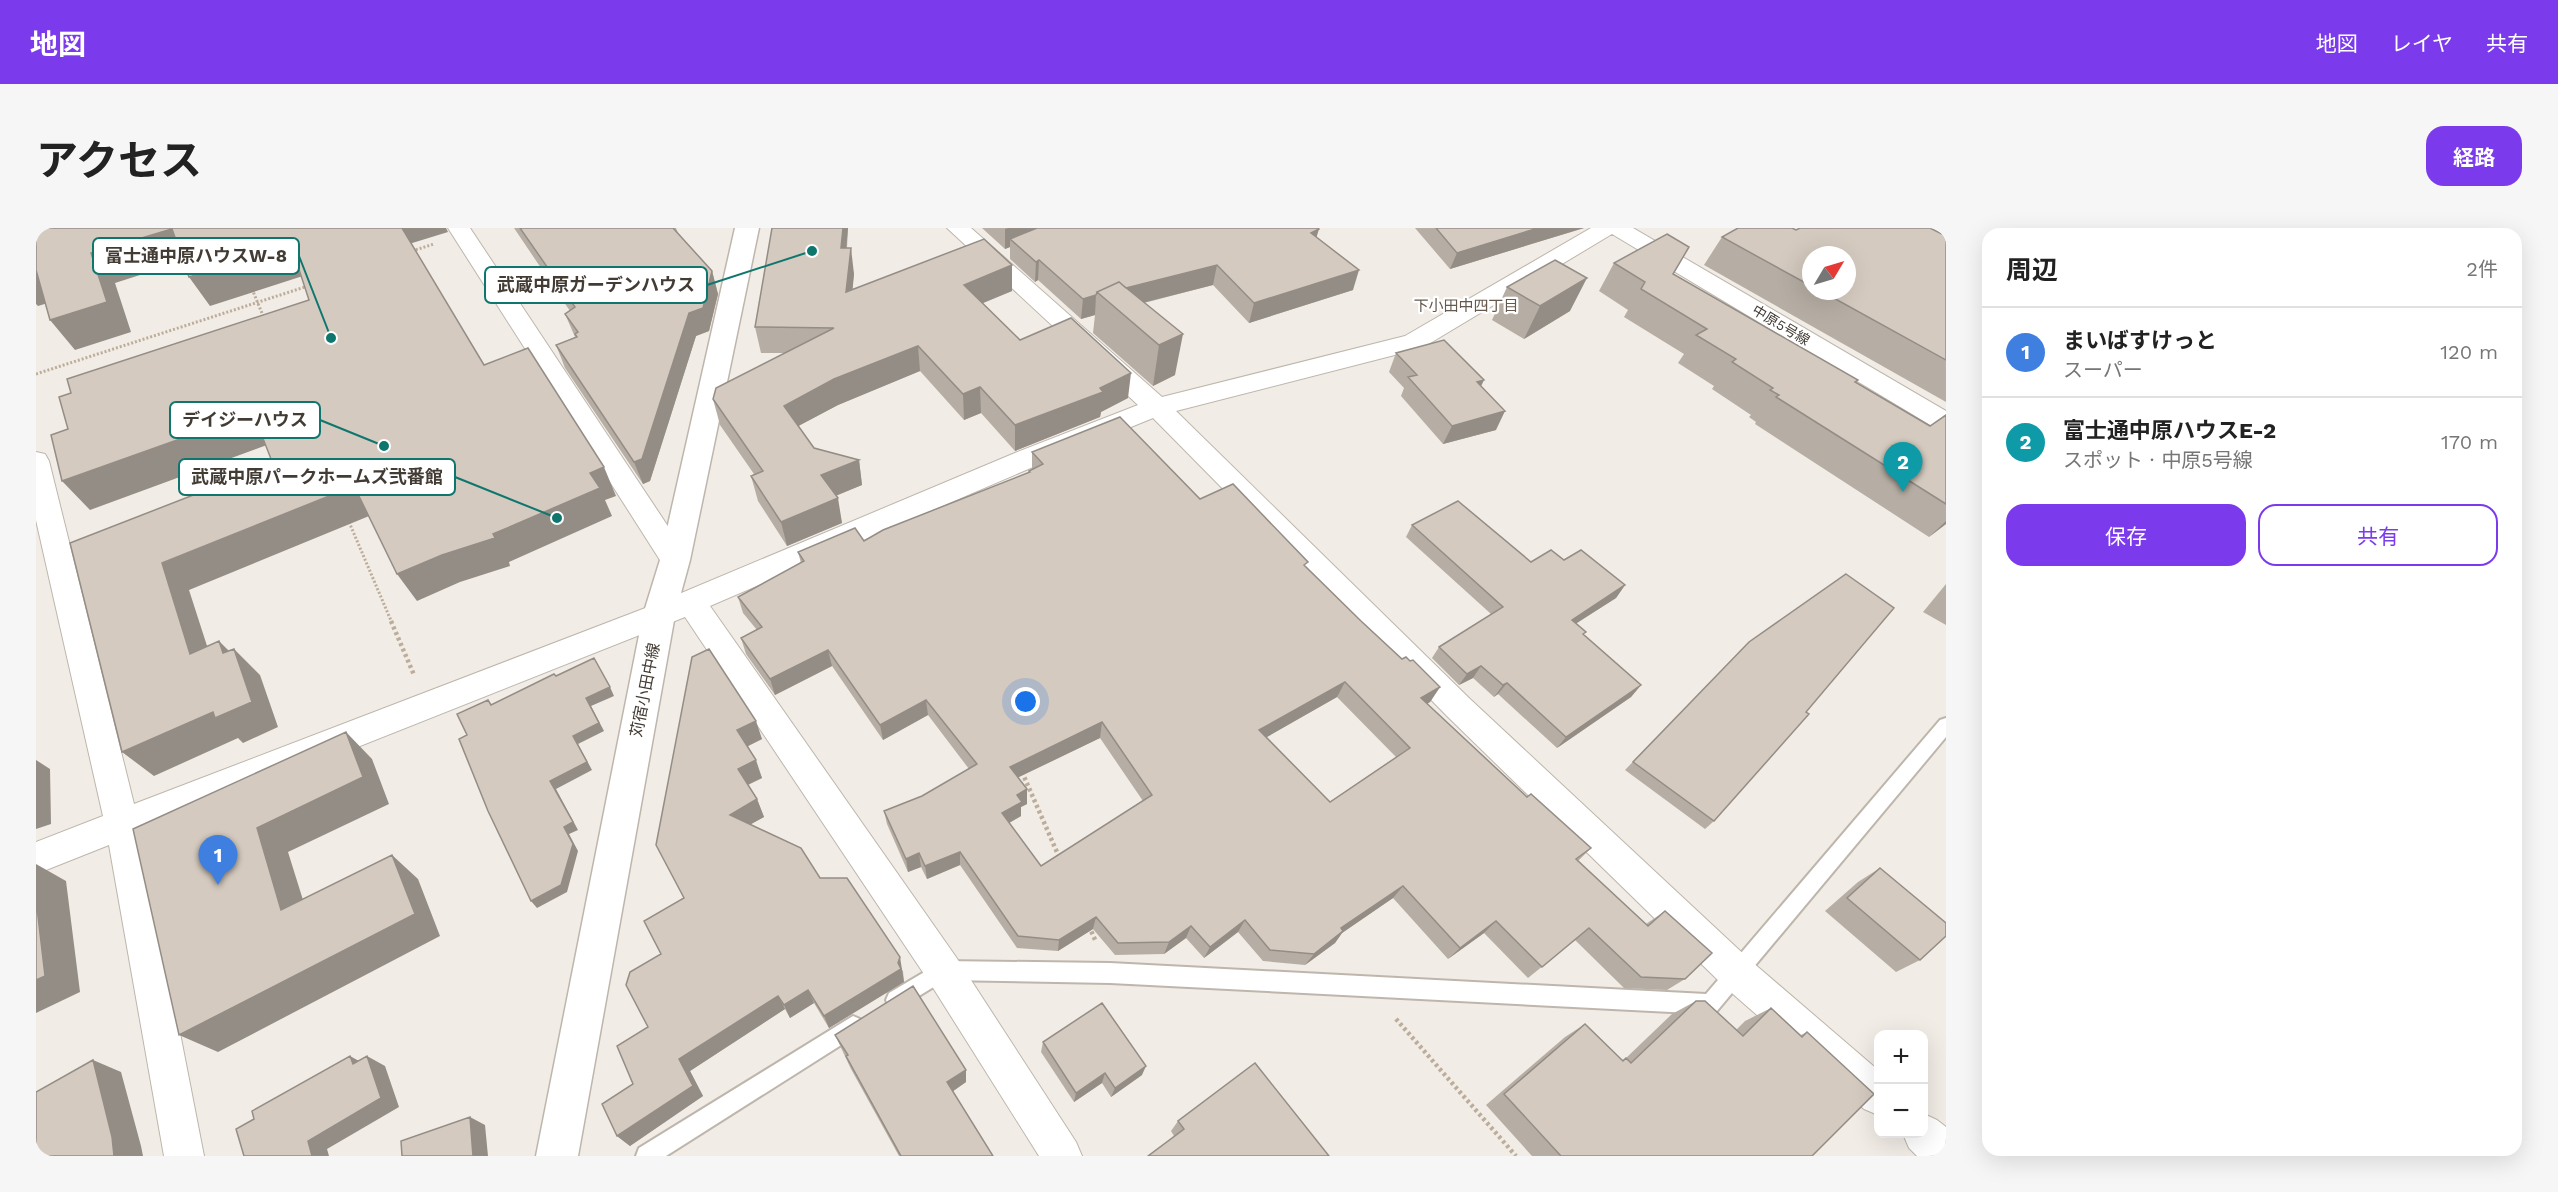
<!DOCTYPE html>
<html lang="ja">
<head>
<meta charset="utf-8">
<style>
  body { margin:0; font-family:"Work Sans","Noto Sans JP",sans-serif; background:#f6f6f6; color:#222 }
  .controls { position:absolute; right:18px; bottom:18px; display:grid; overflow:hidden; border-radius:12px; box-shadow:0 6px 24px #0002 }
  .controls button { width:54px; height:54px; display:grid; place-items:center; padding:0; border:0; border-bottom:2px solid #e0e0e0; background:#fff; color:#222; font:30px sans-serif }
  .compass { position:absolute; left:1766px; top:18px; width:54px; height:54px; border-radius:50%; background:#fff; box-shadow:0 6px 24px #0002; rotate:52deg }
  .you { position:absolute; left:990px; top:474px; width:21px; height:21px; margin:-15px; border:4px solid #fff; border-radius:50%; background:#1a73e8; box-shadow:0 0 0 9px #1a73e833 }
  .badge { display:grid; place-items:center; width:39px; height:39px; border-radius:50%; background:#7c3aed; color:#fff; font-size:20px; font-weight:700 }
  .pin { position:absolute; translate:-50% -50px; filter:drop-shadow(0 2px 3px #0008) }
  .pin::after { content:''; position:absolute; top:32px; width:21px; height:18px; background:inherit; clip-path:polygon(0 0,100% 0,50% 100%) }
  .list { margin:0; padding:0; list-style:none }
  h2 { display:flex; justify-content:space-between; align-items:center; height:78px; margin:0; padding:0 24px; font-size:26px }
  h2 small { font-size:20px; font-weight:400; color:#767676 }
  .list li { display:grid; grid-template-columns:39px 1fr auto; gap:18px; align-items:center; box-sizing:border-box; height:90px; padding:0 24px; border-top:2px solid #e0e0e0 }
  .list b { display:block; font-size:22px; white-space:nowrap }
  .list p { margin:0; font-size:20px; white-space:nowrap; color:#767676 }
  .list em { font-size:20px; font-style:normal; color:#767676 }
  .actions { display:flex; gap:12px; padding:18px 24px }
  .actions a { flex:1; padding:14px 0; border:2px solid #7c3aed; border-radius:18px; text-align:center; font-size:21px; color:#7c3aed }
  .actions .main { background:#7c3aed; color:#fff }
  .map { position:relative; flex:none; width:1910px; height:928px; overflow:hidden; border-radius:18px }
  header { display:flex; align-items:center; gap:36px; box-sizing:border-box; height:84px; padding:0 30px; background:#7c3aed; color:#fff }
  header strong { font-size:28px }
  nav { display:flex; gap:33px; margin-inline-start:auto; font-size:21px }
  .intro { display:flex; align-items:center; justify-content:space-between; box-sizing:border-box; height:144px; padding:0 36px }
  h1 { margin:0; font-size:42px }
  .button { padding:15px 27px; border-radius:18px; background:#7c3aed; color:#fff; font-size:21px; font-weight:700 }
  main { display:flex; gap:36px; padding:0 36px }
  aside { flex:1; background:#fff; border-radius:18px; box-shadow:0 6px 24px #0002 }
  .map>svg:first-child { display:block }
  .lines { fill:none; stroke-linecap:round; stroke-linejoin:round }
  .service-casing { stroke:#beb6ac; stroke-width:4 }
  .minor-casing { stroke:#beb6ac; stroke-width:2 }
  .tertiary-casing { stroke:#beb6ac; stroke-width:3 }
  .path-far1 { stroke:#bcad9b; stroke-width:3; stroke-dasharray:2 2; stroke-linecap:butt }
  .path { stroke:#bcad9b; stroke-width:4.5; stroke-dasharray:3 3; stroke-linecap:butt }
  .service { fill:#fff; fill-rule:evenodd }
  .minor { fill:#fff; fill-rule:evenodd }
  .tertiary { fill:#fff; fill-rule:evenodd }
  .wall { fill:#b6aea4; fill-rule:evenodd }
  .shaded-wall { fill:#948d86 }
  .building { fill:#d4cabf; stroke:#948d86; stroke-width:1.5; fill-rule:evenodd }
  .labels { text-anchor:middle; dominant-baseline:central; stroke-width:4.5; stroke-linejoin:round; paint-order:stroke }
  .far-street-label { font-size:14px; fill:#433c35; stroke:#fff }
  .far-neighbourhood-label { font-size:15px; fill:#65594e; stroke:#fff }
  .street-label { font-size:16px; fill:#433c35; stroke:#fff }
  .leader { fill:none; stroke:#0f766e; stroke-width:2 }
  .callout-dot { fill:#0f766e; stroke:#fff; stroke-width:2 }
  .callout { fill:#fff; stroke:#0f766e; stroke-width:2 }
  .callout-label { font-size:18px; text-anchor:middle; font-weight:bold; fill:#433c35 }
</style>
</head>
<body>
<header>
<strong>地図</strong>
<nav><a>地図</a><a>レイヤ</a><a>共有</a></nav>
</header>
<div class="intro"><h1>アクセス</h1><a class="button">経路</a></div>
<main>
<div class="map">
<svg width="1910" height="928" viewBox="0 0 1910 928">
  <rect width="100%" height="100%" fill="#f1ece5"/>
  <g class="lines">
    <g class="service-casing">
      <path id="service" d="M1910 490V509L1681 783 1674 786 1074 755 909 752 860 782 853 779 850 772 853 765 907 733 1074 735 1670 766 1904 492Z
        M817 788 824 791 827 798 824 805 630 928H600L603 920Z"/>
    </g>
    <g class="minor-casing">
      <path id="minor" d="M412 0H434L649 324 653 332 649 340 639 343 629 340Z
        M911 0H935L1126 169 1369 108 1555 0H1597L1910 183V204L1901 201 1576 6 1386 120 1140 183 1434 471 1715 733 1842 842V887L1828 881 1689 759 1412 489 1117 190 997 239 674 378 920 729 1040 914 1046 928H1003L894 755 649 389 105 605 168 928H128L73 617 0 646V614L67 588 0 292V224L9 226 13 233 98 576 612 379 979 225 1102 177Z
        M1888 886 1901 892 1910 899V928H1881L1873 920 1867 906H1888Z"/>
    </g>
    <g class="tertiary-casing">
      <path id="tertiary" d="M699 0H723L654 332 639 387 542 928H500L607 387 624 332Z"/>
    </g>
    <path class="path-far1" d="M376 23 398 16
      M216 61 228 90
      M0 146 272 58
      M313 294 356 395"/>
    <path class="path" d="M355 393 378 447
      M986 544 1024 631
      M1053 698 1060 714
      M1360 791 1480 928"/>
    <use href="#service" class="service"/>
    <use href="#minor" class="minor"/>
    <use href="#tertiary" class="tertiary"/>
  </g>
  <path class="wall" d="M478 0H640L642 5 676 43 682 66 673 103 660 108 614 253 607 256 529 140 520 117 539 109 529 86 534 83Z
    M736 0H812L811 20 818 46 816 62 976 63 946 75 984 112 1092 170 1065 184 1064 189 979 223 945 185 928 192 884 143 802 177 762 198 778 220 823 232 826 257 800 267 806 295 751 318 722 273 715 248 718 246 684 197 677 171 748 125H725L719 99Z
    M946 0H1282L1280 9 1317 62 1213 95 1177 57 1108 75 1139 147 1117 158 1057 105 1059 87 1045 91 1002 52 999 54 974 31V19L969 21Z
    M1379 0H1548L1414 41Z
    M1760 2 1910 8V174L1668 37 1686 9ZM1775 27 1811 63H1775Z
    M1578 35 1637 46 1822 152 1820 154 1894 198 1910 187V296L1893 309 1719 196 1720 194 1713 189 1715 187 1676 161 1678 158 1642 135 1648 126 1588 89 1592 82 1563 63Z
    M1471 59 1534 83 1488 111 1456 92Z
    M1360 125 1445 158 1460 202 1407 216 1365 168 1368 160 1353 144Z
    M996 224 1164 271 1270 339 1325 393 1366 431 1404 459 1394 474 1391 476 1491 569 1555 620 1542 633 1610 696 1629 683 1649 751 1631 762 1588 760 1539 712 1492 750 1448 705 1412 731 1357 670 1306 705 1299 715 1269 737 1227 733 1202 704 1168 730 1150 710 1128 726 1079 727 1057 701 1022 723 981 720 924 637 891 651 885 639 872 644 851 596 848 583 886 568 933 541 892 487 847 512 796 438 739 467 710 426 705 410 721 402 707 385 702 369 765 335 762 324 828 313 993 245V243L996 241ZM1301 469 1360 529 1294 574 1230 509ZM1064 510 1107 573 1005 638 973 595 985 588V579L991 576 982 549Z
    M1376 297 1495 334 1528 332 1589 357 1580 370 1540 395 1548 407 1605 457 1595 469 1521 520 1462 466 1458 469 1437 450 1423 457 1396 430 1403 419 1455 386 1370 309Z
    M1910 356V397L1887 384Z
    M1713 414 1770 484 1678 593 1669 601 1589 542Z
    M656 429 726 511 712 518 726 550 712 557 721 571 728 589 714 596 784 650 867 743 868 754 793 800 778 775 754 790 749 781 654 843 667 868 594 918 581 908 597 856 612 799 625 726 648 670Z
    M1844 640 1884 732 1860 744 1789 683 1822 654Z
    M1660 773 1700 802 1709 793 1735 780 1765 807 1771 804 1776 928H1496L1450 877 1529 809 1549 796 1586 832 1590 830 1636 786Z
    M799 807 930 842V854L917 863 957 928H863L815 841Z
    M1007 814 1106 847 1075 869 1066 855 1038 874 1005 824Z
    M1142 893 1293 928 1138 908 1135 903Z"/>
  <path class="shaded-wall" d="M365 0H410L412 4 373 16Z
    M807 0H812L808 46 805 20Z
    M972 0H1020L974 11V19L969 21V1Z
    M1502 0H1548L1414 41 1421 25Z
    M136 1 157 30 79 55 95 104 39 122 14 92 55 25Z
    M1283 1 1277 21 1275 5Z
    M255 17 273 46 174 78 153 49Z
    M815 20 818 46 814 90 810 64Z
    M1003 32 1002 52 999 54 1000 34Z
    M976 37V63L928 83V57Z
    M1181 37 1177 57 1082 81 1064 66Z
    M0 42 25 71 2 78 0 76Z
    M1323 42 1317 62 1213 95 1218 75Z
    M676 43 682 66 673 103 660 108 614 253 607 256 598 234 653 85Z
    M1551 50 1534 83 1488 111 1504 78Z
    M1060 67 1059 87 1045 91 1047 71Z
    M1147 106 1139 147 1117 158 1123 117Z
    M882 118 884 143 802 177 753 203 748 178 798 151Z
    M1095 145 1092 170 1065 184 1064 189 979 223V197L1064 160Z
    M1448 152 1439 171 1441 154Z
    M944 159 945 185 928 192 927 166Z
    M1469 183 1460 202 1407 216 1416 198Z
    M217 185 239 214 54 282 26 253Z
    M823 232 826 257 790 272 785 247Z
    M568 239 580 268 569 272 576 288 473 334 474 338 424 354 381 373 361 346 406 327 554 245Z
    M318 258 338 286 153 362 182 452 154 426 126 335Z
    M802 270 806 295 751 318 745 294Z
    M1910 293V296L1893 309Z
    M1589 357 1580 370 1527 404 1536 392Z
    M183 413 202 432 198 421 224 447 242 499 207 515 202 510 118 548 86 524 187 425Z
    M792 422 796 438 739 467 734 451Z
    M1445 438 1437 450 1423 457 1431 446Z
    M1309 454 1301 469 1217 517 1223 502Z
    M1471 455 1462 466 1458 469 1467 457Z
    M1605 457 1595 469 1521 520 1530 509Z
    M574 459 578 468 555 478 568 503 542 516 556 542 520 561 542 602 533 606 542 623 531 664 501 680 495 673 528 599 514 553 537 508 550 470Z
    M1404 459 1394 474 1375 485 1385 470Z
    M890 472 892 487 847 512 844 497Z
    M720 493 726 511 708 520 701 502Z
    M1066 494 1064 510 973 554 974 539Z
    M310 504 336 531 353 576 252 624 277 704 245 682 221 600Z
    M0 532 14 541 15 596 0 601Z
    M720 532 726 550 709 558 702 541Z
    M991 561V576L985 579V588L966 599V585L981 567Z
    M721 571 728 589 701 604 694 587Z
    M924 624V637L891 651 889 638Z
    M883 625 885 639 872 644 870 631Z
    M356 627 382 651 404 708 182 824 143 807Z
    M0 636 30 653 44 764 0 785Z
    M1367 658 1357 670 1306 705 1299 715 1269 737 1278 726 1305 700Z
    M1060 689 1057 701 1022 723 1023 712Z
    M1209 692 1202 704 1168 730 1174 719Z
    M1460 693 1448 705 1412 731 1424 720Z
    M1155 698 1150 710 1128 726 1133 714Z
    M864 729 868 754 793 800 788 788 862 735Z
    M772 762 778 775 754 790 748 777Z
    M742 768 749 781 654 843 667 868 594 918 581 908 643 831Z
    M314 828 332 838 317 836Z
    M331 828 349 838 363 879 291 921 293 928H276L272 913Z
    M57 832 85 844 105 918 107 928H78Z
    M1110 838 1106 847 1075 869 1079 860Z
    M930 842V854L913 866 911 854Z
    M1069 845 1066 855 1038 874 1040 865Z
    M434 889 449 897 452 928H437Z"/>
  <path class="building" d="M0 0H366L448 137 492 120 568 239 554 245 564 260 457 306 459 310 406 327 361 346 318 258 126 335 154 426 183 413 187 425 198 421 216 474 179 490 177 484 86 524 34 315 237 236 217 185 26 253 15 207 32 201 23 169 35 165 31 151 273 72 255 17 153 49 136 1 55 25 71 74 14 92 0 42Z
    M484 0H637L676 43 667 80 653 85 606 231 598 234 520 117 541 109 539 106 542 104 529 86 539 79Z
    M736 0H807L805 20H815L810 64 948 11 976 37 928 57 984 112 1035 90 1095 145 1064 160 1067 164 979 197 944 159 927 166 882 118 798 151 748 178 778 220 823 232 785 247 802 270 745 294 715 248 727 243 677 171 680 160 798 100 719 99Z
    M1001 0H1282L1283 1 1275 5 1323 42 1218 75 1181 37 1090 60 1083 54 1061 64 1060 67 1047 71 1003 32 1000 34 974 11Z
    M1400 0H1502L1421 25Z
    M1702 0H1756L1760 2 1764 0H1894L1910 8V132L1785 63H1811V27H1775V58L1686 9Z
    M1631 6 1653 19 1637 46 1822 152 1819 154 1894 198 1910 187V276L1740 169 1743 167 1734 162 1737 160 1696 134 1700 131 1660 107 1671 101 1605 61 1609 54 1578 35Z
    M1519 32 1551 50 1504 78 1471 59Z
    M1083 54 1147 106 1123 117 1061 64Z
    M1408 112 1448 152 1441 154 1469 183 1416 198 1372 149 1381 147 1360 125Z
    M1084 189 1164 271 1197 256 1272 334 1268 337 1325 393 1366 431 1370 429 1374 433 1377 432 1404 459 1385 470 1491 569 1495 566 1555 620 1540 631 1612 698 1629 683 1676 725 1649 751 1605 749 1553 700 1506 739 1460 693 1424 720 1367 658 1305 700 1307 703 1278 726 1234 722 1209 692 1174 719 1155 698 1133 714 1082 715 1060 689 1023 712 982 708 924 624 889 638 883 625 870 631 848 583 886 568 941 536 890 472 844 497 792 422 734 451 705 410 726 399 702 369 768 333 762 324 819 300 828 313 847 302 994 244 993 243 1007 236 996 224ZM1309 454 1374 520 1294 574 1223 502ZM1066 494 1116 567 1005 638 966 585 986 574 981 567 991 561 974 539Z
    M1422 273 1495 334 1515 322 1528 332 1545 322 1589 357 1536 392 1550 404 1547 406 1605 457 1530 509 1471 455 1467 457 1445 438 1431 446 1403 419 1467 379 1376 297Z
    M1810 346 1858 380 1770 484 1773 486 1678 593 1597 534 1713 414Z
    M673 421 720 493 701 502 720 532 702 541 721 571 694 587 765 620 784 650H811L864 729 862 735 865 741 788 788 772 762 748 777 742 768 643 831 657 858 581 908 566 876 597 856 581 818 612 799 590 757 594 744 625 726 608 693 648 670 620 617 656 429Z
    M558 430 574 459 550 470 563 495 537 508 551 534 514 553 537 594 528 599 537 616 525 657 495 673 452 583 423 511 431 507 421 486 452 472 455 477 518 446 520 448Z
    M310 504 327 549 221 600 245 682 356 627 379 686 143 807 97 601Z
    M1844 640 1910 695V708L1884 732 1811 670Z
    M0 671 9 748 0 752Z
    M877 758 930 842 911 854 957 928H865L810 828 812 827 799 807Z
    M1660 773H1669L1707 808 1735 780 1766 809 1771 804 1838 866 1776 928H1525L1468 866 1549 796 1587 833 1590 830 1595 835Z
    M1066 775 1110 838 1079 860 1069 845 1040 865 1007 814Z
    M314 828 317 836 331 828 345 870 272 913 276 928H208L200 901 218 891 216 883Z
    M57 832 76 909 78 928H0V864Z
    M1219 835 1293 928H1112L1148 901 1142 893Z
    M434 889 437 928H366L365 913Z"/>
  <g class="labels">
    <g class="far-street-label">
      <text transform="translate(1745 97) rotate(31)">中原5号線</text>
    </g>
    <g class="far-neighbourhood-label">
      <text x="1430" y="78">下小田中四丁目</text>
    </g>
    <g class="street-label">
      <text transform="translate(609 462) rotate(-79)">苅宿小田中線</text>
    </g>
  </g>
  <path class="leader" d="M295 110L263 28M776 23L671 57M348 218L284 192M521 290L419 249"/>
  <g class="callout-dot">
    <circle cx="295" cy="110" r="6"/>
    <circle cx="776" cy="23" r="6"/>
    <circle cx="348" cy="218" r="6"/>
    <circle cx="521" cy="290" r="6"/>
  </g>
  <g class="callout">
    <rect x="57" y="10" width="206" height="36" rx="6"/>
    <rect x="449" y="39" width="222" height="36" rx="6"/>
    <rect x="134" y="174" width="150" height="36" rx="6"/>
    <rect x="143" y="231" width="276" height="36" rx="6"/>
  </g>
  <g class="callout-label">
    <text x="160" y="34">富士通中原ハウスW-8</text>
    <text x="560" y="63">武蔵中原ガーデンハウス</text>
    <text x="209" y="198">デイジーハウス</text>
    <text x="281" y="255">武蔵中原パークホームズ弐番館</text>
  </g>
</svg>
<div class="controls">
<button>+</button>
<button>−</button>
</div>
<svg class="compass" viewBox="-18 -18 36 36"><path d="M0-13l5 13h-10z" fill="#e53935"/><path d="M0 13l5-13h-10z" fill="#767676"/></svg>
<div class="you"></div>
<div class="pin badge" style="left:182px;top:657px;background:#3f7fe0">1</div>
<div class="pin badge" style="left:1867px;top:264px;background:#0f9aa8">2</div>
</div>
<aside>
<h2>周辺<small>2件</small></h2>
<ul class="list">
<li><span class="badge" style="background:#3f7fe0">1</span><div><b>まいばすけっと</b><p>スーパー</p></div><em>120 m</em></li>
<li><span class="badge" style="background:#0f9aa8">2</span><div><b>富士通中原ハウスE-2</b><p>スポット · 中原5号線</p></div><em>170 m</em></li>
</ul>
<div class="actions"><a class="main">保存</a><a>共有</a></div>
</aside>
</main>
</body>
</html>
